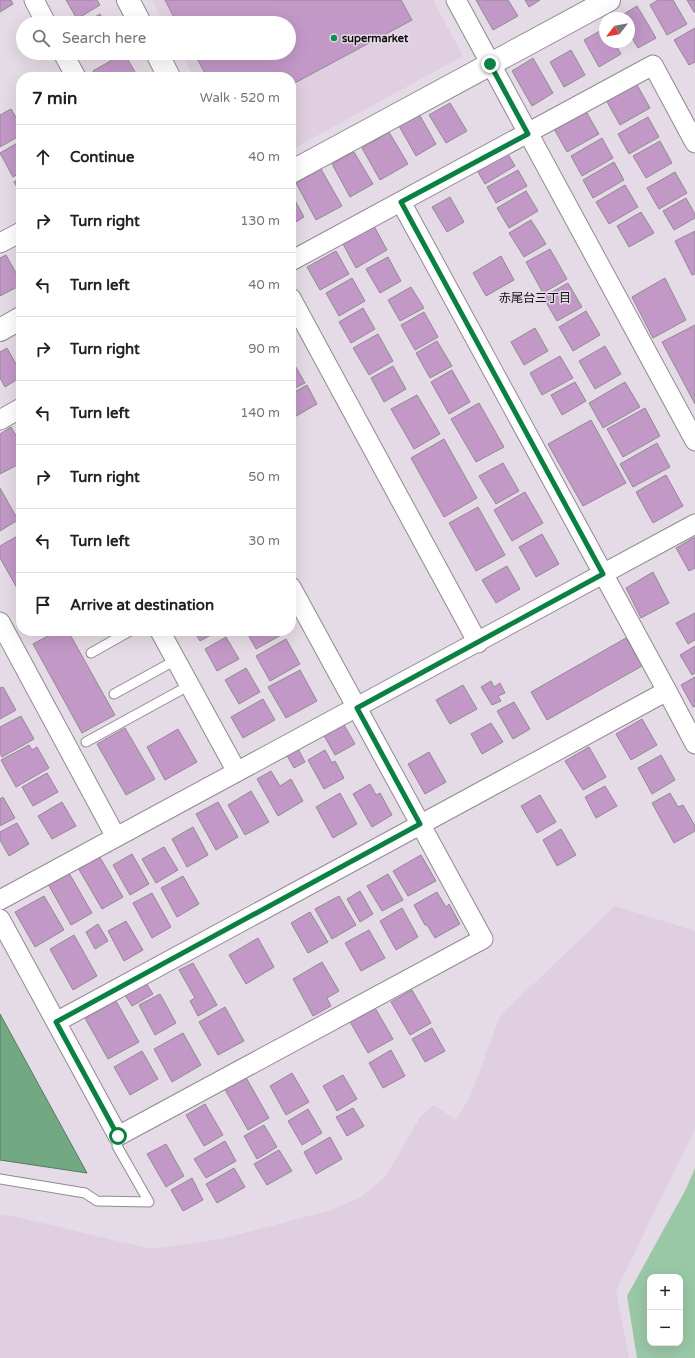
<!DOCTYPE html>
<html lang="en">
<head>
<meta charset="utf-8">
<style>
  body { margin:0; font-family:"Varela Round","Noto Sans JP",sans-serif; background:#f2f2f2; color:#202124 }
  .controls { position:absolute; right:12px; bottom:12px; display:grid; overflow:hidden; border-radius:8px; box-shadow:0 4px 16px #0002 }
  .controls button { width:36px; height:36px; display:grid; place-items:center; padding:0; border:0; border-bottom:1px solid #e0e0e0; background:#fff; color:#202124; font:20px sans-serif }
  .compass { position:absolute; left:599px; top:12px; width:36px; height:36px; border-radius:50%; background:#fff; box-shadow:0 4px 16px #0002; rotate:239deg }
  .stop { position:absolute; width:12px; height:12px; margin:-9px; border:3px solid #0b8043; border-radius:50%; background:#fff }
  .stop.end { background:#0b8043; border-color:#fff; box-shadow:0 1px 4px #0008 }
  .list { margin:0; padding:0; list-style:none }
  h2 { display:flex; justify-content:space-between; align-items:center; height:52px; margin:0; padding:0 16px; font-size:17px }
  h2 small { font-size:13px; font-weight:400; color:#757577 }
  .list li { display:grid; grid-template-columns:26px 1fr auto; gap:12px; align-items:center; box-sizing:border-box; height:64px; padding:0 16px; border-top:1px solid #e0e0e0 }
  .list b { display:block; font-size:15px; white-space:nowrap }
  .list em { font-size:13px; font-style:normal; color:#757577 }
  .icon { flex:none; width:22px; height:22px; fill:none; stroke:currentColor; stroke-width:2; stroke-linecap:round; stroke-linejoin:round }
  .map { position:relative; flex:none; width:695px; height:1358px; overflow:hidden }
  .search { position:absolute; background:#fff; box-shadow:0 4px 16px #0002; left:16px; top:16px; width:280px; height:44px; display:flex; align-items:center; gap:10px; box-sizing:border-box; padding:0 14px; border-radius:22px; color:#757577; font-size:15px }
  .panel { position:absolute; background:#fff; box-shadow:0 4px 16px #0002; left:16px; top:72px; width:280px; height:564px; border-radius:16px }
  .map>svg:first-child { display:block }
  .built { fill:#dfcfe0 }
  .green { fill:#9ac8a7; fill-rule:evenodd }
  .water { fill:#72a983; stroke:#557a60 }
  .building { fill:#c298c7; stroke:#938a94 }
  .lines { fill:none; stroke-linecap:round; stroke-linejoin:round }
  .lane-casing { stroke:#928893; stroke-width:11 }
  .street-casing { stroke:#928893; stroke-width:21 }
  .secondary-casing { stroke:#928893; stroke-width:24 }
  .lane { stroke:#fff; stroke-width:9 }
  .street { stroke:#fff; stroke-width:19 }
  .secondary { stroke:#fff; stroke-width:22 }
  .route { stroke:#0b8043; stroke-width:5 }
  .poi-dot { fill:#099150; stroke:#e5dbe6; stroke-width:1.5 }
  .labels { text-anchor:middle; dominant-baseline:central; stroke-width:3; stroke-linejoin:round; paint-order:stroke }
  .poi-label { font-size:11px; font-weight:bold; fill:#100d10; stroke:#e5dbe6; text-anchor:start }
  .neighbourhood-label { font-size:12px; fill:#100d10; stroke:#e5dbe6 }
</style>
</head>
<body>
<div class="map">
<svg width="695" height="1358" viewBox="0 0 695 1358">
  <rect width="100%" height="100%" fill="#e5dbe6"/>
  <path class="built" d="M152 0H433L463 56 291 150V77H194L181 53H289V23H165Z
    M615 906 695 931V1129L616 1291 629 1358H0V1215L13 1216 151 1249 221 1239 332 1210 361 1197 386 1176 420 1117 434 1105 456 1120 470 1097 500 1016Z"/>
  <path class="green" d="M695 1168V1358H637L627 1296 686 1189ZM650 1277H680V1343H650Z"/>
  <path class="water" d="M0 1014 87 1173 0 1160Z"/>
  <path class="building" d="M0 0H11L13 4 0 12Z
    M66 0H97L100 5 77 19Z
    M165 0H401L412 20 291 85V77H207L194 53H289V23H177Z
    M476 0H508L518 16 493 30Z
    M525 0H540L529 7Z
    M658 0H673L687 24 667 35 650 5Z
    M687 0H695V12H694Z
    M637 6 656 38 638 48 629 33V18H620L619 17Z
    M100 14 105 23H84Z
    M605 28V42H614L621 54 599 67 584 40Z
    M695 28V62L689 65 674 40Z
    M571 50 585 75 564 87 550 62Z
    M124 53 138 77H97L93 71Z
    M533 58 553 93 532 106 512 71Z
    M636 83 650 108 620 125 606 100Z
    M450 103 467 131 446 143 429 115Z
    M584 108 599 134 567 152 553 127Z
    M11 109 21 126V135L0 147V115Z
    M419 114 436 144 416 156 399 126Z
    M648 117 659 137 629 154 618 134Z
    M389 132 408 164 380 180 362 148Z
    M602 138 613 158 582 176 571 156Z
    M21 141V172L13 177 0 153Z
    M660 141 672 163 646 178 633 156Z
    M505 149 515 166 485 184 475 167Z
    M354 152 373 184 350 197 332 164Z
    M614 162 624 180 593 198 583 180Z
    M321 169 342 206 316 220 296 183Z
    M518 170 527 186 496 203 487 187Z
    M675 172 687 193 659 209 647 188Z
    M21 177V194L14 182Z
    M625 185 638 207 609 224 596 202Z
    M526 191 538 211 509 228 497 208Z
    M291 193 304 217 291 225Z
    M450 197 464 222 447 232 432 207Z
    M686 198 695 214V218L674 230 663 211Z
    M641 212 654 233 629 247 617 226Z
    M531 220 546 244 524 257 509 233Z
    M374 226 387 250 356 268 343 244Z
    M695 231V274L692 275 675 241Z
    M550 249 567 279 543 293 526 262Z
    M336 251 349 274 320 290 307 267Z
    M6 255 21 282V285L0 296V258Z
    M501 256 514 280 486 296 473 273Z
    M388 257 401 281 380 293 366 269Z
    M352 278 365 301 339 316 326 293Z
    M665 278 686 320 653 338 632 297Z
    M568 283 582 307 557 321 543 297Z
    M411 287 424 308 400 321 388 300Z
    M363 308 375 329 351 343 339 322Z
    M586 311 600 335 573 351 559 327Z
    M424 312 438 337 415 350 401 325Z
    M695 325V404L662 342Z
    M535 328 548 351 524 365 511 342Z
    M378 334 393 361 369 375 353 348Z
    M437 341 452 366 430 378 416 353Z
    M605 346 621 374 595 389 579 361Z
    M7 348 21 373V377L5 387 0 378V352Z
    M560 356 573 378 542 395 530 373Z
    M293 362 305 383 291 390V363Z
    M393 366 406 389 384 402 371 378Z
    M452 370 470 402 449 414 431 382Z
    M575 382 586 401 562 415 551 395Z
    M625 382 640 407 603 428 589 403Z
    M307 385 317 404 291 419V394Z
    M417 395 440 434 414 449 391 409Z
    M479 403 504 447 476 462 451 419Z
    M645 408 660 436 623 457 607 429Z
    M591 420 626 483 583 506 548 444Z
    M11 427 21 444V463L0 474V434Z
    M444 439 477 498 444 517 411 458Z
    M657 443 670 467 633 487 620 464Z
    M503 463 519 491 496 504 479 476Z
    M666 475 683 506 653 523 636 492Z
    M0 488 18 520 0 531Z
    M525 492 543 523 512 541 494 510Z
    M478 507 505 555 476 571 449 523Z
    M21 534V595L0 558V546Z
    M542 534 559 564 536 577 519 547Z
    M695 537V568L689 571 676 548Z
    M507 566 520 589 496 603 482 580Z
    M653 572 669 603 641 618 626 588Z
    M695 613V640L688 644 676 623Z
    M57 631H68L115 715 82 733 33 644Z
    M194 631H218L200 641Z
    M246 631H281L283 634 256 649Z
    M226 637 239 659 217 671 205 649Z
    M626 638 642 666 547 720 531 692Z
    M286 639 300 664 270 681 256 656Z
    M695 646V673L692 675 680 655Z
    M246 668 260 692 239 704 225 680Z
    M300 670 317 701 286 718 268 687Z
    M695 677V706L693 707 681 685Z
    M491 681 494 687 500 683 505 693 498 696 501 701 492 705 481 687Z
    M463 685 477 709 450 724 436 700Z
    M3 687 16 710 0 719V688Z
    M263 699 275 720 243 738 231 717Z
    M514 702 530 729 513 739 497 711Z
    M21 716 34 739 2 757 0 753V727Z
    M642 719 657 745 631 760 616 734Z
    M343 723 355 744 335 755 323 734Z
    M491 723 503 742 482 754 471 734Z
    M125 728 155 779 126 795 97 744Z
    M178 729 197 762 165 780 147 747Z
    M29 745 32 750 37 747 49 768 16 787 1 760Z
    M297 747 305 762 294 768 286 754Z
    M589 747 606 777 583 790 565 761Z
    M325 750 332 763 335 761 344 778 324 789 308 760Z
    M429 752 446 782 425 794 408 764Z
    M661 755 675 780 652 794 638 768Z
    M271 771 280 786 291 779 303 801 278 816 257 779Z
    M47 773 58 792 33 806 22 787Z
    M370 784 376 795 380 793 392 815 372 827 353 794Z
    M605 786 617 806 596 818 585 797Z
    M251 791 269 822 245 835 228 805Z
    M340 793 357 824 333 838 316 807Z
    M670 793 678 807 683 805 695 826V831L674 843 652 803Z
    M540 795 556 822 537 833 521 806Z
    M3 797 15 818 0 826V799Z
    M62 802 76 826 52 839 38 816Z
    M218 802 238 837 216 850 196 814Z
    M17 823 29 844 9 856 0 840V832Z
    M193 827 208 855 187 867 172 839Z
    M561 829 576 855 557 866 543 840Z
    M164 847 178 870 156 883 142 859Z
    M98 854 123 897 102 909 77 866Z
    M132 854 149 884 130 895 113 865Z
    M421 855 436 881 408 896 393 871Z
    M69 873 92 913 71 925 48 884Z
    M388 874 403 900 382 911 367 886Z
    M183 876 199 904 177 917 161 888Z
    M360 891 373 914 360 922 347 899Z
    M437 892 446 907 449 904 460 924 435 938 427 925H425L414 905Z
    M152 893 171 927 152 938 133 903Z
    M44 896 64 930 35 947 15 912Z
    M339 896 356 925 332 939 315 909Z
    M402 908 418 937 396 950 380 921Z
    M310 912 328 942 308 953 291 923Z
    M126 921 143 950 124 961 108 931Z
    M98 924 108 941 95 949 86 932Z
    M369 930 385 958 361 971 345 943Z
    M74 935 97 976 73 990 50 949Z
    M258 938 274 967 246 984 229 955Z
    M322 962 339 991 327 998 331 1006 313 1016 293 979Z
    M193 963 217 1005 198 1016 190 1001 195 998 179 970Z
    M146 983 153 994 132 1006 125 995Z
    M412 990 431 1023 410 1035 391 1002Z
    M160 994 176 1023 155 1035 139 1005Z
    M116 1001 139 1042 108 1059 85 1018Z
    M374 1006 393 1039 368 1053 349 1020Z
    M225 1007 244 1041 218 1055 199 1022Z
    M432 1028 445 1051 425 1062 412 1039Z
    M183 1033 201 1065 172 1082 154 1049Z
    M391 1050 405 1076 383 1088 369 1063Z
    M142 1051 158 1079 130 1095 114 1067Z
    M292 1073 309 1102 286 1115 270 1086Z
    M244 1074 269 1118 248 1130 223 1086Z
    M343 1075 357 1099 337 1111 323 1086Z
    M205 1104 223 1135 204 1146 186 1115Z
    M353 1108 364 1126 347 1136 336 1117Z
    M308 1109 322 1133 302 1145 288 1121Z
    M264 1125 277 1147 257 1159 244 1136Z
    M330 1137 342 1159 316 1174 304 1152Z
    M225 1141 236 1161 206 1178 194 1159Z
    M166 1144 184 1176 166 1187 147 1154Z
    M279 1150 292 1171 267 1185 254 1164Z
    M234 1168 245 1187 217 1203 206 1184Z
    M192 1178 203 1200 183 1211 171 1190Z"/>
  <g class="lines">
    <g class="lane-casing">
      <path id="lane" d="M91 653 130 631
        M114 694 176 660
        M86 742 190 685
        M0 1179 85 1193 97 1201 149 1202 117 1146 118 1136"/>
    </g>
    <g class="street-casing">
      <path id="street" d="M34 0 46 23
        M456 0 695 441
        M63 53 76 77
        M401 202 667 691 695 744
        M0 243 21 232
        M291 261 653 65 695 143
        M291 298 478 643
        M0 420 21 408
        M0 622 116 837
        M160 631 237 772
        M0 900 695 524
        M0 919 118 1136 483 939 291 587
        M56 1022 667 691"/>
    </g>
    <g class="secondary-casing">
      <path id="secondary" d="M128 0 140 23
        M157 53 169 77
        M291 172 609 0
        M0 330 21 318"/>
    </g>
    <use href="#lane" class="lane"/>
    <use href="#street" class="street"/>
    <use href="#secondary" class="secondary"/>
  </g>
  <g class="lines">
    <path class="route" d="M118 1136 56 1022 420 824 357 708 603 574 401 202 528 134 490 64"/>
  </g>
  <circle class="poi-dot" cx="334" cy="38" r="4"/>
  <g class="labels">
    <g class="poi-label">
      <text x="342" y="38">supermarket</text>
    </g>
    <g class="neighbourhood-label">
      <text x="535" y="298">赤尾台三丁目</text>
    </g>
  </g>
</svg>
<div class="controls">
<button>+</button>
<button>−</button>
</div>
<svg class="compass" viewBox="-18 -18 36 36"><path d="M0-13l5 13h-10z" fill="#e53935"/><path d="M0 13l5-13h-10z" fill="#757577"/></svg>
<div class="stop" style="left:118px;top:1136px"></div>
<div class="stop end" style="left:490px;top:64px"></div>
<div class="search"><svg class="icon" aria-label="search" viewBox="0 0 24 24"><circle cx="10" cy="10" r="6"/><path d="M15 15l6 6"/></svg>Search here</div>
<section class="panel">
<h2>7 min<small>Walk · 520 m</small></h2>
<ul class="list">
<li><svg class="icon" aria-label="ahead" viewBox="0 0 24 24"><path d="M12 20V5M6 11l6-6 6 6"/></svg><div><b>Continue</b></div><em>40 m</em></li>
<li><svg class="icon" aria-label="right" viewBox="0 0 24 24"><path d="M7 20v-9h11M14 6l5 5-5 5"/></svg><div><b>Turn right</b></div><em>130 m</em></li>
<li><svg class="icon" aria-label="left" viewBox="0 0 24 24"><path d="M17 20v-9H6M10 6l-5 5 5 5"/></svg><div><b>Turn left</b></div><em>40 m</em></li>
<li><svg class="icon" aria-label="right" viewBox="0 0 24 24"><path d="M7 20v-9h11M14 6l5 5-5 5"/></svg><div><b>Turn right</b></div><em>90 m</em></li>
<li><svg class="icon" aria-label="left" viewBox="0 0 24 24"><path d="M17 20v-9H6M10 6l-5 5 5 5"/></svg><div><b>Turn left</b></div><em>140 m</em></li>
<li><svg class="icon" aria-label="right" viewBox="0 0 24 24"><path d="M7 20v-9h11M14 6l5 5-5 5"/></svg><div><b>Turn right</b></div><em>50 m</em></li>
<li><svg class="icon" aria-label="left" viewBox="0 0 24 24"><path d="M17 20v-9H6M10 6l-5 5 5 5"/></svg><div><b>Turn left</b></div><em>30 m</em></li>
<li><svg class="icon" aria-label="arrive" viewBox="0 0 24 24"><path d="M6 21V4h12l-3 4 3 4H6"/></svg><div><b>Arrive at destination</b></div></li>
</ul>
</section>
</div>
</body>
</html>
